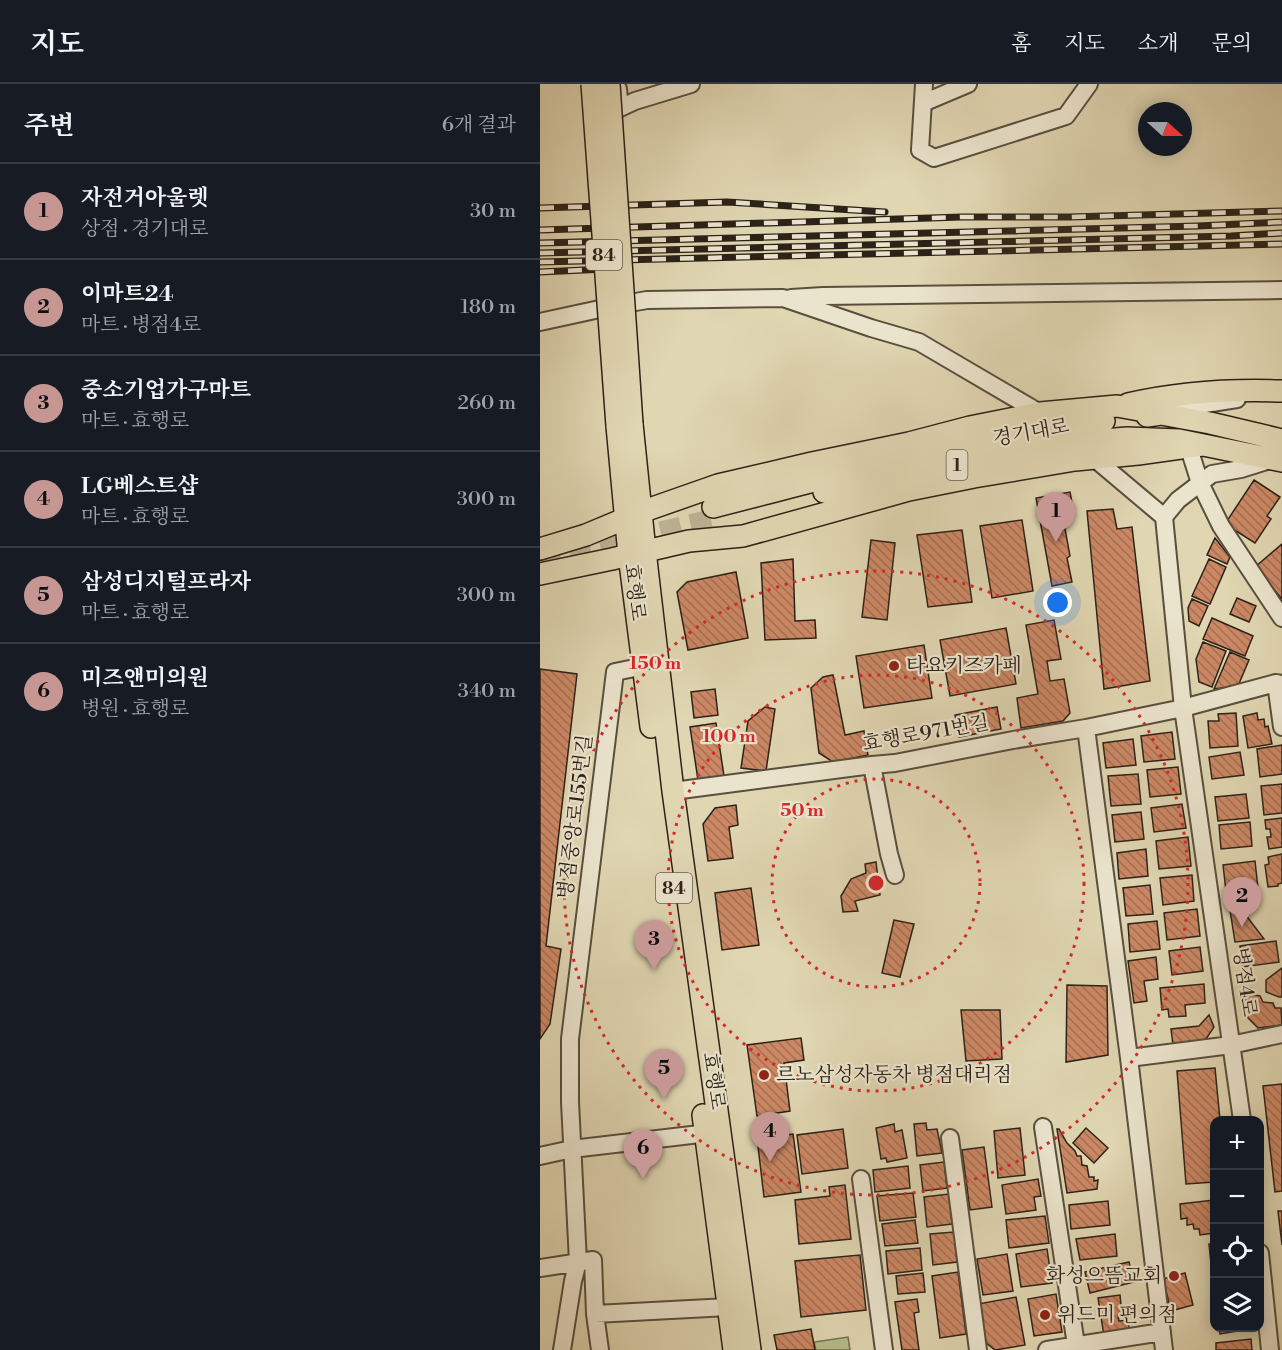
<!DOCTYPE html>
<html lang="ko">
<head>
<meta charset="utf-8">
<style>
  body { margin:0; font-family:"Libre Bodoni","Noto Serif KR",serif; background:#242831; color:#f1f3f6 }
  .controls { position:absolute; right:18px; bottom:18px; display:grid; overflow:hidden; border-radius:12px; box-shadow:0 3px 15px #0003 }
  .controls button { width:54px; height:54px; display:grid; place-items:center; padding:0; border:0; border-bottom:2px solid #363941; background:#171b24; color:#f1f3f6; font:30px sans-serif }
  .compass { position:absolute; left:598px; top:18px; width:54px; height:54px; border-radius:50%; background:#171b24; box-shadow:0 3px 15px #0003; rotate:111deg }
  .you { position:absolute; left:518px; top:519px; width:21px; height:21px; margin:-15px; border:4px solid #fff; border-radius:50%; background:#1a73e8; box-shadow:0 0 0 9px #1a73e833 }
  .badge { display:grid; place-items:center; width:39px; height:39px; border-radius:50%; background:#c59692; color:#111; font-size:20px; font-weight:700 }
  .pin { position:absolute; translate:-50% -50px; filter:drop-shadow(0 2px 3px #0008) }
  .pin::after { content:''; position:absolute; top:32px; width:21px; height:18px; background:inherit; clip-path:polygon(0 0,100% 0,50% 100%) }
  .list { margin:0; padding:0; list-style:none }
  h2 { display:flex; justify-content:space-between; align-items:center; height:78px; margin:0; padding:0 24px; font-size:26px }
  h2 small { font-size:20px; font-weight:400; color:#9ea1a6 }
  .list li { display:grid; grid-template-columns:39px 1fr auto; gap:18px; align-items:center; box-sizing:border-box; height:96px; padding:0 24px; border-top:2px solid #363941 }
  .list b { display:block; font-size:22px; white-space:nowrap }
  .list p { margin:0; font-size:20px; white-space:nowrap; color:#9ea1a6 }
  .list em { font-size:20px; font-style:normal; color:#9ea1a6 }
  .icon { flex:none; width:33px; height:33px; fill:none; stroke:currentColor; stroke-width:2; stroke-linecap:round; stroke-linejoin:round }
  .map { position:relative; flex:none; width:742px; height:1266px; overflow:hidden }
  header { display:flex; align-items:center; gap:36px; box-sizing:border-box; height:84px; padding:0 30px; background:#171b24; border-bottom:2px solid #363941 }
  header strong { font-size:28px }
  nav { display:flex; gap:33px; margin-inline-start:auto; font-size:21px }
  main { display:flex }
  aside { flex:1; background:#171b24 }
  .map>svg:first-child { display:block }
  .park { fill:#b6bd8a; stroke:#717051; stroke-width:1.5 }
  .building { fill:url(#building-back-hatch); stroke:#2c2218; stroke-width:1.5 }
  .lines { fill:none; stroke-linecap:round; stroke-linejoin:round }
  .major-tunnel { stroke:#bcb293; stroke-width:21; stroke-dasharray:21 10; stroke-linecap:butt }
  .minor-casing { stroke:#594f3e; stroke-width:20 }
  .major-casing { stroke:#2c2218; stroke-width:24 }
  .minor { stroke:#ebe4cd; stroke-width:16 }
  .major { stroke:#e0d6b2; stroke-width:21 }
  .rail-casing { stroke:#2c2218; stroke-width:7 }
  .rail { stroke:#ebe4cd; stroke-width:4.5; stroke-dasharray:14; stroke-linecap:butt }
  .major-bridge-casing { stroke:#2c2218; stroke-width:24; stroke-linecap:butt }
  .major-bridge { stroke:#e0d6b2; stroke-width:21 }
  .ring { fill:none; stroke:#d62828; stroke-width:3; stroke-dasharray:3 6 }
  .poi-dot { fill:#8f2418; stroke:#ebe4cd; stroke-width:2 }
  .labels { text-anchor:middle; dominant-baseline:central; stroke-width:4.5; stroke-linejoin:round; paint-order:stroke }
  .shield { fill:#ebe4cd; stroke:#655c4e; stroke-width:1.5 }
  .shield-label { font-size:18px; font-weight:bold; fill:#2c2218 }
  .street-label { font-size:20px; fill:#2c2218; stroke:#ebe4cd }
  .poi-label { font-size:20px; fill:#2c2218; stroke:#ebe4cd; text-anchor:start }
  .centre { fill:#d62828; stroke:#ebe4cd; stroke-width:3 }
  .ring-label { font-size:18px; text-anchor:middle; font-weight:bold; fill:#d62828; stroke:#ebe4cd; stroke-width:4.5; stroke-linejoin:round; paint-order:stroke }
</style>
</head>
<body>
<header>
<strong>지도</strong>
<nav><a>홈</a><a>지도</a><a>소개</a><a>문의</a></nav>
</header>
<main>
<aside>
<h2>주변<small>6개 결과</small></h2>
<ul class="list">
<li><span class="badge">1</span><div><b>자전거아울렛</b><p>상점 · 경기대로</p></div><em>30 m</em></li>
<li><span class="badge">2</span><div><b>이마트24</b><p>마트 · 병점4로</p></div><em>180 m</em></li>
<li><span class="badge">3</span><div><b>중소기업가구마트</b><p>마트 · 효행로</p></div><em>260 m</em></li>
<li><span class="badge">4</span><div><b>LG베스트샵</b><p>마트 · 효행로</p></div><em>300 m</em></li>
<li><span class="badge">5</span><div><b>삼성디지털프라자</b><p>마트 · 효행로</p></div><em>300 m</em></li>
<li><span class="badge">6</span><div><b>미즈앤미의원</b><p>병원 · 효행로</p></div><em>340 m</em></li>
</ul>
</aside>
<div class="map">
<svg width="742" height="1266" viewBox="0 0 742 1266">
  <defs>
    <pattern id="building-back-hatch" width="6" height="6" patternUnits="userSpaceOnUse" patternTransform="scale(1.5)"><rect width="6" height="6" fill="#cc8865"/><path d="M-1 5l2 2M0 0l6 6M5-1l2 2" fill="none" stroke="#a66f52"/></pattern>
  </defs>
  <rect width="100%" height="100%" fill="#e0d6b2"/>
  <filter id="stains"><feTurbulence type="fractalNoise" baseFrequency=".00333" numOctaves="4"/><feColorMatrix values="0 0 0 0 .2 0 0 0 0 .09 0 0 0 0 .02 0 0 0 .5 -.17"/></filter>
  <radialGradient id="worn" r=".72"><stop offset=".6" stop-color="#630" stop-opacity="0"/><stop offset="1" stop-color="#630" stop-opacity=".3"/></radialGradient>
  <path class="park" d="M308 1253 310 1266H276L274 1258Z"/>
  <path class="building" d="M714 396 740 413 727 432 731 435 715 459 685 440Z
    M530 408 534 430 525 445 530 472 527 474 532 498 512 502 496 414Z
    M573 425 577 445 592 443 610 597 564 605 547 427Z
    M482 436 493 507 452 514 440 442Z
    M422 446 432 518 388 523 377 451Z
    M675 454 690 473 687 480 667 471Z
    M331 456 355 459 347 536 322 533Z
    M742 460V515L715 483Z
    M253 475 255 537 275 536 276 554 225 556 221 479Z
    M669 475 686 483 670 520 652 512Z
    M196 488 208 554 148 566 137 508 147 498Z
    M697 514 716 522 709 538 690 530Z
    M652 515 668 522 659 542 649 537 648 524Z
    M672 534 713 552 705 572 663 555Z
    M514 536 521 575 507 577 510 597 524 595 530 629 523 637 481 644 477 614 498 610 486 541Z
    M466 544 476 600 410 612 400 556Z
    M663 558 686 567 672 603 659 598 656 575Z
    M384 561 392 614 324 624 316 572Z
    M690 568 709 576 698 602 674 605Z
    M0 585 37 590 6 862 21 865 10 940 0 955Z
    M293 591 305 651 324 647 328 671 293 678 279 669 271 604 283 593Z
    M175 605 178 631 154 634 151 608Z
    M225 623 235 625 226 687 201 684 208 637Z
    M457 623 461 645 419 653 415 631Z
    M696 629 698 662 670 664 668 637H679L678 630Z
    M717 629 718 636 724 635 725 643 728 642 732 660 708 664 703 632Z
    M176 639 184 692 158 696 150 643Z
    M632 648 635 675 604 678 601 652Z
    M593 655 596 681 566 684 563 659Z
    M742 661V690L720 693 717 665Z
    M700 668 704 691 672 695 669 673Z
    M638 683 641 710 610 713 607 686Z
    M598 690 601 720 571 722 568 692Z
    M742 700V729L724 731 721 702Z
    M706 710 709 734 678 737 675 713Z
    M642 720 646 744 614 748 611 724Z
    M196 721 198 741 189 743 193 774 168 777 163 740 175 724Z
    M601 728 604 755 575 758 572 731Z
    M742 734V763L729 765 727 753H731L730 745H726L725 736Z
    M710 738 712 762 681 765 679 741Z
    M648 753 651 782 619 785 616 757Z
    M606 765 608 792 579 795 577 769Z
    M742 770V799L738 800V802L728 803 725 781 729 780 728 773Z
    M715 777 719 813 687 816 683 781Z
    M336 778 340 811 315 817 318 827 303 828 301 812 311 795 326 789 325 780Z
    M652 791 654 817 623 821 620 794Z
    M610 801 613 830 586 832 583 804Z
    M211 804 219 861 182 866 175 809Z
    M657 825 660 852 627 856 624 829Z
    M690 826H702L724 855 695 858Z
    M354 836 374 840 360 893 342 889Z
    M617 837 620 865 590 868 588 840Z
    M736 857 739 878 702 883 700 862Z
    M660 863 663 887 632 891 629 867Z
    M616 873 618 895 604 897 607 917 594 919 588 877Z
    M742 884V913H739L726 908V896Z
    M664 900 665 919 645 921 646 932 629 933 628 925 622 926 620 904Z
    M527 901 567 902 568 971 526 978Z
    M711 904 715 911 720 912 723 918 733 919 735 924H741L742 941 718 944 706 932 705 905Z
    M421 926H460L462 975 426 977Z
    M669 931 674 943 664 958 633 961 631 945 659 942Z
    M261 954 264 976 244 979 250 1027 217 1032 207 961Z
    M675 984 680 1036H674V1098L646 1100 637 987Z
    M742 1000V1107L735 1108 723 1002Z
    M386 1039 387 1046 397 1045 402 1069 377 1072 374 1040Z
    M354 1040 355 1048 362 1046 367 1074 347 1078 346 1074 341 1075 336 1044Z
    M480 1044 485 1091 458 1094 454 1047Z
    M546 1044 568 1064 554 1079 533 1059Z
    M303 1045 308 1084 262 1090 257 1051Z
    M517 1045H519L527 1059 535 1067 537 1072H541L542 1081 547 1082 549 1093H554V1097L558 1096 557 1105 527 1109Z
    M253 1050 261 1108 224 1113 217 1054Z
    M444 1063 452 1123 430 1126 422 1066Z
    M404 1078 407 1104 383 1107 380 1081Z
    M368 1082 370 1104 335 1108 333 1086Z
    M498 1095 501 1112 494 1113 496 1126 466 1130 462 1101Z
    M305 1101 311 1155 259 1160 255 1116 290 1112 289 1103Z
    M373 1109 376 1133 340 1137 337 1112Z
    M409 1110 412 1140 387 1143 384 1113Z
    M674 1116V1149L660 1151 659 1145H654L653 1140 647 1141V1134L641 1135 640 1120Z
    M568 1117 570 1141 531 1145 529 1121Z
    M738 1127H742V1161Z
    M505 1132 509 1159 469 1164 466 1136Z
    M375 1136 378 1159 345 1162 342 1140Z
    M414 1148 417 1178 393 1181 390 1150Z
    M575 1150 577 1172 540 1176 536 1155Z
    M674 1159V1190H672L669 1160Z
    M380 1164 382 1186 348 1190 346 1167Z
    M507 1165 512 1199 481 1203 476 1170Z
    M467 1170 473 1207 443 1211 437 1175Z
    M320 1171 326 1226 261 1233 255 1177Z
    M589 1178 594 1198 550 1209 545 1188Z
    M418 1188 426 1250 400 1254 392 1192Z
    M383 1189 385 1208 358 1210 356 1192Z
    M645 1189 653 1221 631 1227 623 1195Z
    M516 1210 522 1248 494 1252 488 1215Z
    M580 1211 582 1231H578L579 1237 588 1236 590 1249 564 1252 558 1214Z
    M476 1213 485 1261 455 1266 445 1258 438 1220Z
    M377 1215 379 1228 374 1229 379 1266H362L355 1218Z
    M679 1244H709V1245L680 1250Z
    M271 1245 275 1266H237L234 1251Z
    M711 1255 712 1266H676V1259Z"/>
  <g class="lines">
    <path class="major-tunnel" d="M0 477 175 435"/>
    <g class="minor-casing">
      <path id="minor" d="M384 0 380 66 394 74 526 32 549 0
        M78 5 80 24 95 17 151 0
        M383 19 428 0
        M251 214 283 212 742 206
        M0 238 78 221 107 216 243 214 331 244 379 258 500 329
        M622 330 639 324 697 315
        M647 358 660 399 681 442 742 534
        M554 374 624 433
        M624 433 643 624 702 1036
        M624 433 638 416 672 390 701 385 733 375
        M736 599 742 643
        M546 644 589 974 624 1266
        M332 681 349 770 355 791
        M133 707 332 681 355 679 473 656 546 644 643 624 736 599 742 600
        M589 974 691 961 742 950
        M503 1043 536 1261
        M410 1054 438 1266
        M0 1072 32 1065 177 1048
        M321 1095 344 1266
        M720 1169 730 1266
        M0 1184 53 1176 55 1230 60 1266
        M55 1230 188 1223
        M22 1266 33 1197 38 1178 30 1018V955L75 588 114 580
        M507 1266 622 1248"/>
    </g>
    <g class="major-casing">
      <path id="major" d="M588 320C640 308 689 305 742 307
        M607 332 621 330 670 339 742 356
        M92 340 105 467 133 707 210 1266
        M77 342 89 471 111 643
        M284 408 528 359 587 354 639 356 742 377
        M173 423C279 396 385 367 492 346 516 342 540 340 564 337
        M0 465 46 451 101 428 178 401 272 379 369 359 430 343 500 329 577 322 621 330
        M0 490 72 475 149 457 203 452 369 406 434 393 535 376 598 370 662 361
        M163 1031 194 1266"/>
    </g>
    <use href="#minor" class="minor"/>
    <use href="#major" class="major"/>
    <g class="rail-casing">
      <path id="rail" d="M0 124 187 118 345 128
        M0 146 422 133H530L742 127
        M0 159 658 142 742 138
        M0 169 691 152 742 149
        M0 178 742 160
        M0 188 66 185"/>
    </g>
    <use href="#rail" class="rail"/>
    <g class="major-bridge-casing">
      <path id="major-bridge" d="M52 0 77 342
        M69 0 92 340"/>
    </g>
    <use href="#major-bridge" class="major-bridge"/>
  </g>
  <g class="ring">
    <circle cx="336" cy="799" r="104"/>
    <circle cx="336" cy="799" r="208"/>
    <circle cx="336" cy="799" r="312"/>
  </g>
  <g class="poi-dot">
    <circle cx="354" cy="582" r="6"/>
    <circle cx="224" cy="991" r="6"/>
    <circle cx="634" cy="1192" r="6"/>
    <circle cx="505" cy="1231" r="6"/>
  </g>
  <g class="labels">
    <g class="shield">
      <rect x="46" y="156" width="36" height="30" rx="4.5"/>
      <rect x="406.5" y="366" width="21" height="30" rx="4.5"/>
      <rect x="116" y="789" width="36" height="30" rx="4.5"/>
    </g>
    <g class="shield-label">
      <text x="64" y="171">84</text>
      <text x="417" y="381">1</text>
      <text x="134" y="804">84</text>
    </g>
    <g class="street-label">
      <text transform="translate(491 349) rotate(-10)">경기대로</text>
      <text transform="translate(94 508) rotate(83)">효행로</text>
      <text transform="translate(386 650) rotate(-10)">효행로971번길</text>
      <text transform="translate(36 733) rotate(-83)">병점중앙로155번길</text>
      <text transform="translate(704 898) rotate(82)">병점4로</text>
      <text transform="translate(173 997) rotate(82)">효행로</text>
    </g>
    <g class="poi-label">
      <text x="366" y="582">타요키즈카페</text>
      <text x="236" y="991">르노삼성자동차 병점대리점</text>
      <text x="622" y="1192" text-anchor="end">화성으뜸교회</text>
      <text x="517" y="1231">위드미 편의점</text>
    </g>
  </g>
  <circle cx="336" cy="799" r="9" class="centre"/>
  <g class="ring-label">
    <text x="115" y="585">150 m</text>
    <text x="189" y="658">100 m</text>
    <text x="262" y="732">50 m</text>
  </g>
  <rect width="100%" height="100%" filter="url(#stains)"/>
  <rect width="100%" height="100%" fill="url(#worn)"/>
</svg>
<div class="controls">
<button>+</button>
<button>−</button>
<button><svg class="icon" aria-label="locate" viewBox="0 0 24 24"><circle cx="12" cy="12" r="6"/><path d="M12 2v4M12 18v4M2 12h4M18 12h4"/></svg></button>
<button><svg class="icon" aria-label="layers" viewBox="0 0 24 24"><path d="M12 4l9 5-9 5-9-5zM3 14l9 5 9-5"/></svg></button>
</div>
<svg class="compass" viewBox="-18 -18 36 36"><path d="M0-13l5 13h-10z" fill="#e53935"/><path d="M0 13l5-13h-10z" fill="#9ea1a6"/></svg>
<div class="you"></div>
<div class="pin badge" style="left:516px;top:458px">1</div>
<div class="pin badge" style="left:702px;top:843px">2</div>
<div class="pin badge" style="left:114px;top:886px">3</div>
<div class="pin badge" style="left:230px;top:1078px">4</div>
<div class="pin badge" style="left:124px;top:1015px">5</div>
<div class="pin badge" style="left:103px;top:1095px">6</div>
</div>
</main>
</body>
</html>
